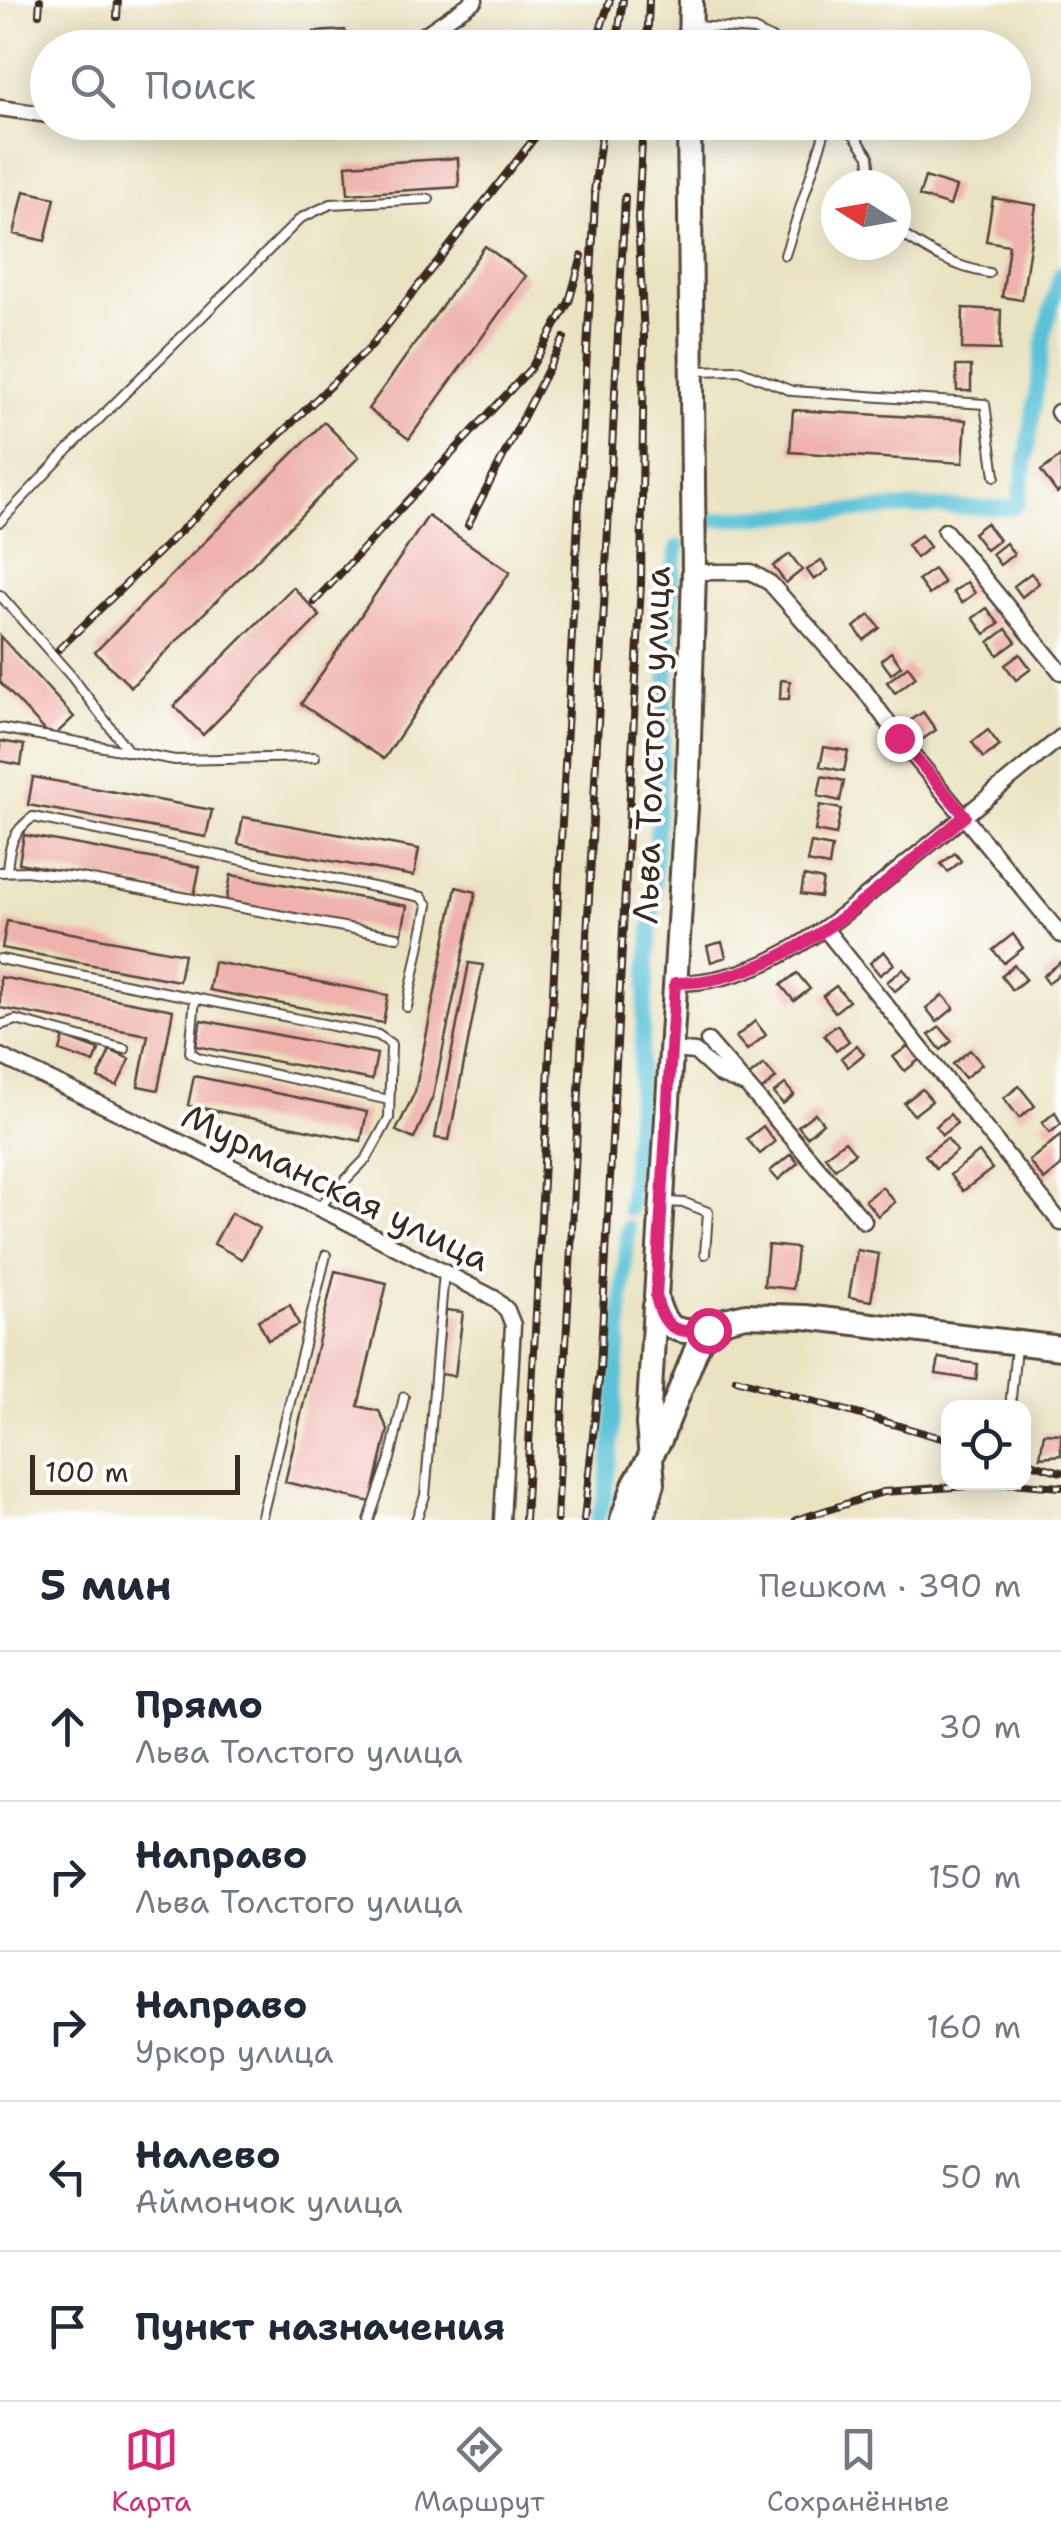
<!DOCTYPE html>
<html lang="ru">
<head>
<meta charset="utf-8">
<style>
  body { margin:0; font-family:"Shantell Sans",sans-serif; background:#f2f2f3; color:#1f2937 }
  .controls { position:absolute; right:30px; bottom:30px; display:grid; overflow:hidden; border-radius:20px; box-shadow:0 5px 25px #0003 }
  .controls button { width:90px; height:90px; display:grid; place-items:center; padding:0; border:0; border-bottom:2px solid #e0e1e3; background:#fff; color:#1f2937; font:50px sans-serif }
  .compass { position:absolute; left:821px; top:170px; width:90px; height:90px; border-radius:50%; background:#fff; box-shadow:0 5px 25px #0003; rotate:281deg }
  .scale { position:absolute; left:30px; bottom:25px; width:210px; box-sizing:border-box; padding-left:10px; border:5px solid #3b2a1e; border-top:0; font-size:28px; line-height:35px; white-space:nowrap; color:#3b2a1e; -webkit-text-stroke:8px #fff; paint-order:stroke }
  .stop { position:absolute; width:30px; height:30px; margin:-22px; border:8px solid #db2777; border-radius:50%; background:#fff }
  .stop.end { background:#db2777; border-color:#fff; box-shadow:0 2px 10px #0008 }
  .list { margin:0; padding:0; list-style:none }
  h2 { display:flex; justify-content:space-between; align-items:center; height:130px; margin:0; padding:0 40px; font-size:42px }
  h2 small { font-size:32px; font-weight:400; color:#747a83 }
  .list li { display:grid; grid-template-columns:65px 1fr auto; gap:30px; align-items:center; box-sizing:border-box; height:150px; padding:0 40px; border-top:2px solid #e0e1e3 }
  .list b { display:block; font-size:38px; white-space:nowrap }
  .list p { margin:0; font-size:32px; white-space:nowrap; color:#747a83 }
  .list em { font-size:32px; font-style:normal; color:#747a83 }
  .icon { flex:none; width:55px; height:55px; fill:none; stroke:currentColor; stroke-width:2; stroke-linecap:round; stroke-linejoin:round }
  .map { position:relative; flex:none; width:1061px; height:1520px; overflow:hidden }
  .search { position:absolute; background:#fff; box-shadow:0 5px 25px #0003; left:30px; right:30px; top:30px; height:110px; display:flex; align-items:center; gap:25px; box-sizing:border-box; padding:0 35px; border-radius:55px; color:#747a83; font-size:38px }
  .sheet { height:880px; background:#fff }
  nav { display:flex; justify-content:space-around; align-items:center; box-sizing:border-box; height:140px; border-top:2px solid #e0e1e3; background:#fff; font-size:28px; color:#747a83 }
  nav a { display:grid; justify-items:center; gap:5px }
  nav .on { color:#db2777 }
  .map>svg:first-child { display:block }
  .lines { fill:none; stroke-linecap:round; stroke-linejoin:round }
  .canal { stroke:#5ac2d7; stroke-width:15 }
  .building { fill:#efb2ac }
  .lane-casing { stroke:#554637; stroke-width:12 }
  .street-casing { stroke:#554637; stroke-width:19 }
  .primary-casing { stroke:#554637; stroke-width:28 }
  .lane { stroke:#fff; stroke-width:8 }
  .street { stroke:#fff; stroke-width:14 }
  .primary { stroke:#fff; stroke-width:22 }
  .rail-casing { stroke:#3b2a1e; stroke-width:8 }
  .rail { stroke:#fff; stroke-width:4; stroke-dasharray:11; stroke-linecap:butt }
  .route { stroke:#db2777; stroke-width:12 }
  .labels { text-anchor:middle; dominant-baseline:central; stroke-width:8; stroke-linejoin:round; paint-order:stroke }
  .street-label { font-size:35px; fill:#3b2a1e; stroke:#fff }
</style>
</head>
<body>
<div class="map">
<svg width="1061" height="1520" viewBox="0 0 1061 1520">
  <rect width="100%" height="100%" fill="#fff"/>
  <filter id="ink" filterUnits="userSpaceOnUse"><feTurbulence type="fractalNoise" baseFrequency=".01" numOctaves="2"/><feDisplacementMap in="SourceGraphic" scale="20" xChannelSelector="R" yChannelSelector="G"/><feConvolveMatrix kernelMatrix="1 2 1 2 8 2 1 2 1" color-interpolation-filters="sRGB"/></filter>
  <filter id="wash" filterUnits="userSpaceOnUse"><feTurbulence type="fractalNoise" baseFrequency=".0048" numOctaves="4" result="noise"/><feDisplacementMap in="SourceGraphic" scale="40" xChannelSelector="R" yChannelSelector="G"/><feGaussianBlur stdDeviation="2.25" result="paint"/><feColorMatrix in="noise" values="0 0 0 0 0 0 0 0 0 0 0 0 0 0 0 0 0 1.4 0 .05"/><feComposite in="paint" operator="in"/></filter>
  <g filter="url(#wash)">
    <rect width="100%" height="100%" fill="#eae3c2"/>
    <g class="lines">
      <path class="canal" d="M704 520 916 507 1012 508 1018 503 1023 480 1046 327 1061 273
        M629 1209 653 900 674 563 678 547
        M597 1520 605 1495 611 1449 628 1228"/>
    </g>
    <g id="blocks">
      <path class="building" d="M345 30 346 48H315L314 32Z
        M458 158 459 187 348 194 346 165Z
        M925 177 956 187 950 206 919 196Z
        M24 191 55 198 45 241 14 234Z
        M993 198 1036 205 1022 300 1002 297 1009 245 986 241Z
        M485 246 526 276 409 439 368 409Z
        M963 308 1001 310 1000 350 962 349Z
        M956 366H971V391H957Z
        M793 410 966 420 963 463 790 452Z
        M324 422 359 457 131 687 95 652Z
        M1061 456V490L1057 493 1041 471Z
        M428 516 510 572 384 759 301 704Z
        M986 523 999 540 986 550 973 533Z
        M921 535 930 547 916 558 907 545Z
        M1006 543 1014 554 1000 565 992 554Z
        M790 554 802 570 786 583 773 566Z
        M821 560 828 570 814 580 807 570Z
        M934 569 944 583 929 595 918 580Z
        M1031 573 1039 583 1022 597 1014 586Z
        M967 582 975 593 962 603 953 592Z
        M293 587 320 616 203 735 174 706Z
        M987 608 999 624 985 634 973 618Z
        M870 615 880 628 864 640 854 627Z
        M1006 629 1016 642 998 655 989 642Z
        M0 636 74 717 52 738 0 682Z
        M891 652 901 666 891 674 881 660Z
        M1020 654 1031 669 1016 680 1005 665Z
        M908 666 916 677 895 693 887 682Z
        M781 680 790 681 789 699H780Z
        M923 712 936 730 920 741 907 723Z
        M988 730 1000 746 983 758 972 742Z
        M0 741 24 745 21 765 0 761Z
        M824 747 848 751 844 771 820 766Z
        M822 776 844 781 840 801 818 796Z
        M33 777 212 810 206 837 28 805Z
        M820 805 841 809 836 835 815 831Z
        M243 817 419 849 414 876 238 844Z
        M24 835 200 867 194 896 19 863Z
        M811 843 832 847 829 866 807 862Z
        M955 853 961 861 948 872 941 864Z
        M231 875 407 906 402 933 226 902Z
        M804 876 823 880 820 897 801 894Z
        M456 887 476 892 433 1096 414 1139 396 1131 415 1092Z
        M7 921 184 954 179 981 2 948Z
        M1013 934 1023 948 1004 963 993 950Z
        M722 942 726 957 711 962 707 946Z
        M884 951 894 964 880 975 870 963Z
        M214 962 388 995 383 1023 209 990Z
        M1061 962V973L1048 983 1043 976Z
        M469 963 483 965 449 1140 435 1138Z
        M1014 965 1026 979 1012 990 1001 976Z
        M903 969 911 978 895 991 887 982Z
        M797 973 810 989 794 1001 781 985Z
        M0 977 173 1010 158 1090 138 1086 148 1035 0 1008Z
        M836 986 849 1001 835 1012 823 996Z
        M943 995 954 1008 937 1022 926 1008Z
        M201 1020 377 1054 372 1080 196 1046Z
        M755 1021 766 1035 747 1050 736 1037Z
        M837 1025 849 1041 836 1051 824 1035Z
        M940 1027 952 1041 941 1050 929 1035Z
        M64 1037 99 1050 94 1063 60 1051Z
        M857 1045 864 1054 848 1067 841 1058Z
        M908 1046 919 1060 905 1071 893 1057Z
        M110 1050 130 1059 117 1086 98 1078Z
        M970 1050 982 1064 965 1078 953 1064Z
        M764 1064 776 1078 761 1091 749 1076Z
        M194 1076 367 1112 361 1141 188 1105Z
        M785 1084 794 1095 783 1104 774 1093Z
        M1019 1086 1035 1106 1019 1118 1004 1098Z
        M922 1089 932 1101 914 1115 904 1103Z
        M1055 1112 1061 1124 1050 1133 1042 1123Z
        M815 1113 823 1123 807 1137 798 1126Z
        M950 1114 957 1123 942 1135 936 1126Z
        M763 1126 775 1142 760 1154 747 1139Z
        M1061 1135V1166L1044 1180 1029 1161Z
        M947 1138 957 1151 936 1168 925 1155Z
        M845 1141 855 1153 835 1169 825 1156Z
        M979 1152 992 1169 963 1191 950 1175Z
        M791 1154 798 1163 778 1180 770 1171Z
        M882 1187 895 1202 878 1216 865 1200Z
        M231 1213 259 1228 242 1259 214 1244Z
        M768 1245 797 1248 793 1289 764 1286Z
        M857 1250 879 1254 871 1301 849 1297Z
        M335 1271 387 1283 358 1406 379 1411 388 1430 371 1502 285 1482Z
        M290 1305 299 1325 268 1340 258 1320Z
        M446 1310 463 1312 455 1376 439 1374Z
        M939 1358 978 1364 976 1380 936 1374Z
        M1044 1433 1061 1434V1455L1040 1457Z"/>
    </g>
  </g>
  <g filter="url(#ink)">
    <use href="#blocks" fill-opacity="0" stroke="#554637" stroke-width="2.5"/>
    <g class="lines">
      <g class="lane-casing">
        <path id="lane" d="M695 26 754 30 790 48
          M845 122 869 156 872 185
          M896 230C927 251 952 267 989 273
          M785 255 828 122
          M693 371 739 370 792 391 985 404 995 476
          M0 522 70 448 301 218 331 204 429 199
          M0 595 72 677 129 752
          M0 728 175 760 315 757
          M7 871C9 846 12 832 33 817L422 897 428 905 407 1007
          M0 872 26 871 81 878 397 937
          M0 959 378 1035 391 1044 389 1118 367 1158 318 1208
          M195 998 190 1052 199 1058 389 1100
          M0 1025 16 1020 125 1049
          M666 1202 685 1203 708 1212 705 1254
          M1010 1408 1016 1347
          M261 1520 326 1255
          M369 1520 390 1459 404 1397
          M416 1520 425 1496 444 1272"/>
      </g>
      <g class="street-casing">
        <path id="street" d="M405 48 475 0
          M0 108 48 115
          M1058 412 1061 416
          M945 531 1061 672
          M694 572H751L770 583 863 688 899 738 1061 935
          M825 929 1061 1223
          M675 983C772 983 842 915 913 858 962 818 1012 778 1061 737
          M708 1041 864 1221
          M671 1050 695 1052 720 1075 743 1084
          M0 1056 343 1220 494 1298 507 1310 513 1325 502 1520"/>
      </g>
      <g class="primary-casing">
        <path id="primary" d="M690 48 691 0
          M689 122 694 572 688 775 656 1297C664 1330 676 1334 708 1330
          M622 1520 635 1483 660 1440 700 1340 725 1320 746 1315 805 1317 1061 1348
          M642 1520 653 1483 648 1424 655 1306"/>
      </g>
      <use href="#lane" class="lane"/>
      <use href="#street" class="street"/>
      <use href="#primary" class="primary"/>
      <g class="rail-casing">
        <path id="rail" d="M39 14 40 0
          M117 17 118 0
          M594 48 610 0
          M616 48 623 0
          M647 48 649 0
          M594 192 603 122
          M468 525 564 338
          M314 602 531 368 569 302 582 256
          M59 649 371 346 547 122
          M736 1379 948 1440
          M1024 1461 1061 1472
          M525 1520 596 181
          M557 1520 625 197
          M584 1520 600 1370 641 583 644 337 638 218 643 122
          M796 1520 883 1492 1011 1483 1061 1487"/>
      </g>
      <use href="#rail" class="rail"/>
    </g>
  </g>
  <g class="lines" filter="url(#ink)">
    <path class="route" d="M708 1330C676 1334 664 1330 656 1297L675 983C790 983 882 883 965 816L899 738"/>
  </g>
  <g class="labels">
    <g class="street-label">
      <text transform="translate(651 745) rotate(-88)">Льва Толстого улица</text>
      <text transform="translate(336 1187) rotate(26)">Мурманская улица</text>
    </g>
  </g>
</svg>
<div class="controls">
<button><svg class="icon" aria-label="locate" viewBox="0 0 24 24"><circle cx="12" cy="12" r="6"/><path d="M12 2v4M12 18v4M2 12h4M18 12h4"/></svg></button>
</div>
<svg class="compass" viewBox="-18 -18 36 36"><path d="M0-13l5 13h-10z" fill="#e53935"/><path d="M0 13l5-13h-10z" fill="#747a83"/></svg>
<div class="scale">100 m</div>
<div class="stop" style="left:708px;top:1330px"></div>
<div class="stop end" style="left:899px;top:738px"></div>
<div class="search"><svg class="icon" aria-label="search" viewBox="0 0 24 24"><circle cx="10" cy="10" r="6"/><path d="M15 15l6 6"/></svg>Поиск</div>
</div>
<section class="sheet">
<h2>5 мин<small>Пешком · 390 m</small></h2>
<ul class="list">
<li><svg class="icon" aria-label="ahead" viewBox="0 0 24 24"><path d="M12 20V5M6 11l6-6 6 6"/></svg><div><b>Прямо</b><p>Льва Толстого улица</p></div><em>30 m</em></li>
<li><svg class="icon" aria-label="right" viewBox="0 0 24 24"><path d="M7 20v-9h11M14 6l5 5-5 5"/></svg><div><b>Направо</b><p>Льва Толстого улица</p></div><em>150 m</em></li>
<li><svg class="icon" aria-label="right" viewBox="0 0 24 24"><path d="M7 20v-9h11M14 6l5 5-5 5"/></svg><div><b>Направо</b><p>Уркор улица</p></div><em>160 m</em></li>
<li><svg class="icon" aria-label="left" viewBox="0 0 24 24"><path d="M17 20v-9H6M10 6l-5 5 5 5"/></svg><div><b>Налево</b><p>Аймончок улица</p></div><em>50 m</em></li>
<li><svg class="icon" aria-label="arrive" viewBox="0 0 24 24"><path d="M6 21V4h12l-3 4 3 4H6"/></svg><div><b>Пункт назначения</b></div></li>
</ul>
</section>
<nav>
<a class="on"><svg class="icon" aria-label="map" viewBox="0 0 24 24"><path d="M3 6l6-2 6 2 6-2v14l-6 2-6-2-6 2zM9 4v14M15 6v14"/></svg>Карта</a>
<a><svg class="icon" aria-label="directions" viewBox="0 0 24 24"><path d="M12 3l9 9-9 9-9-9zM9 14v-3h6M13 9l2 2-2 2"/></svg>Маршрут</a>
<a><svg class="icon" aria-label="saved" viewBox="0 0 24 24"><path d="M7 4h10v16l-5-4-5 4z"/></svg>Сохранённые</a>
</nav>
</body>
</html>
